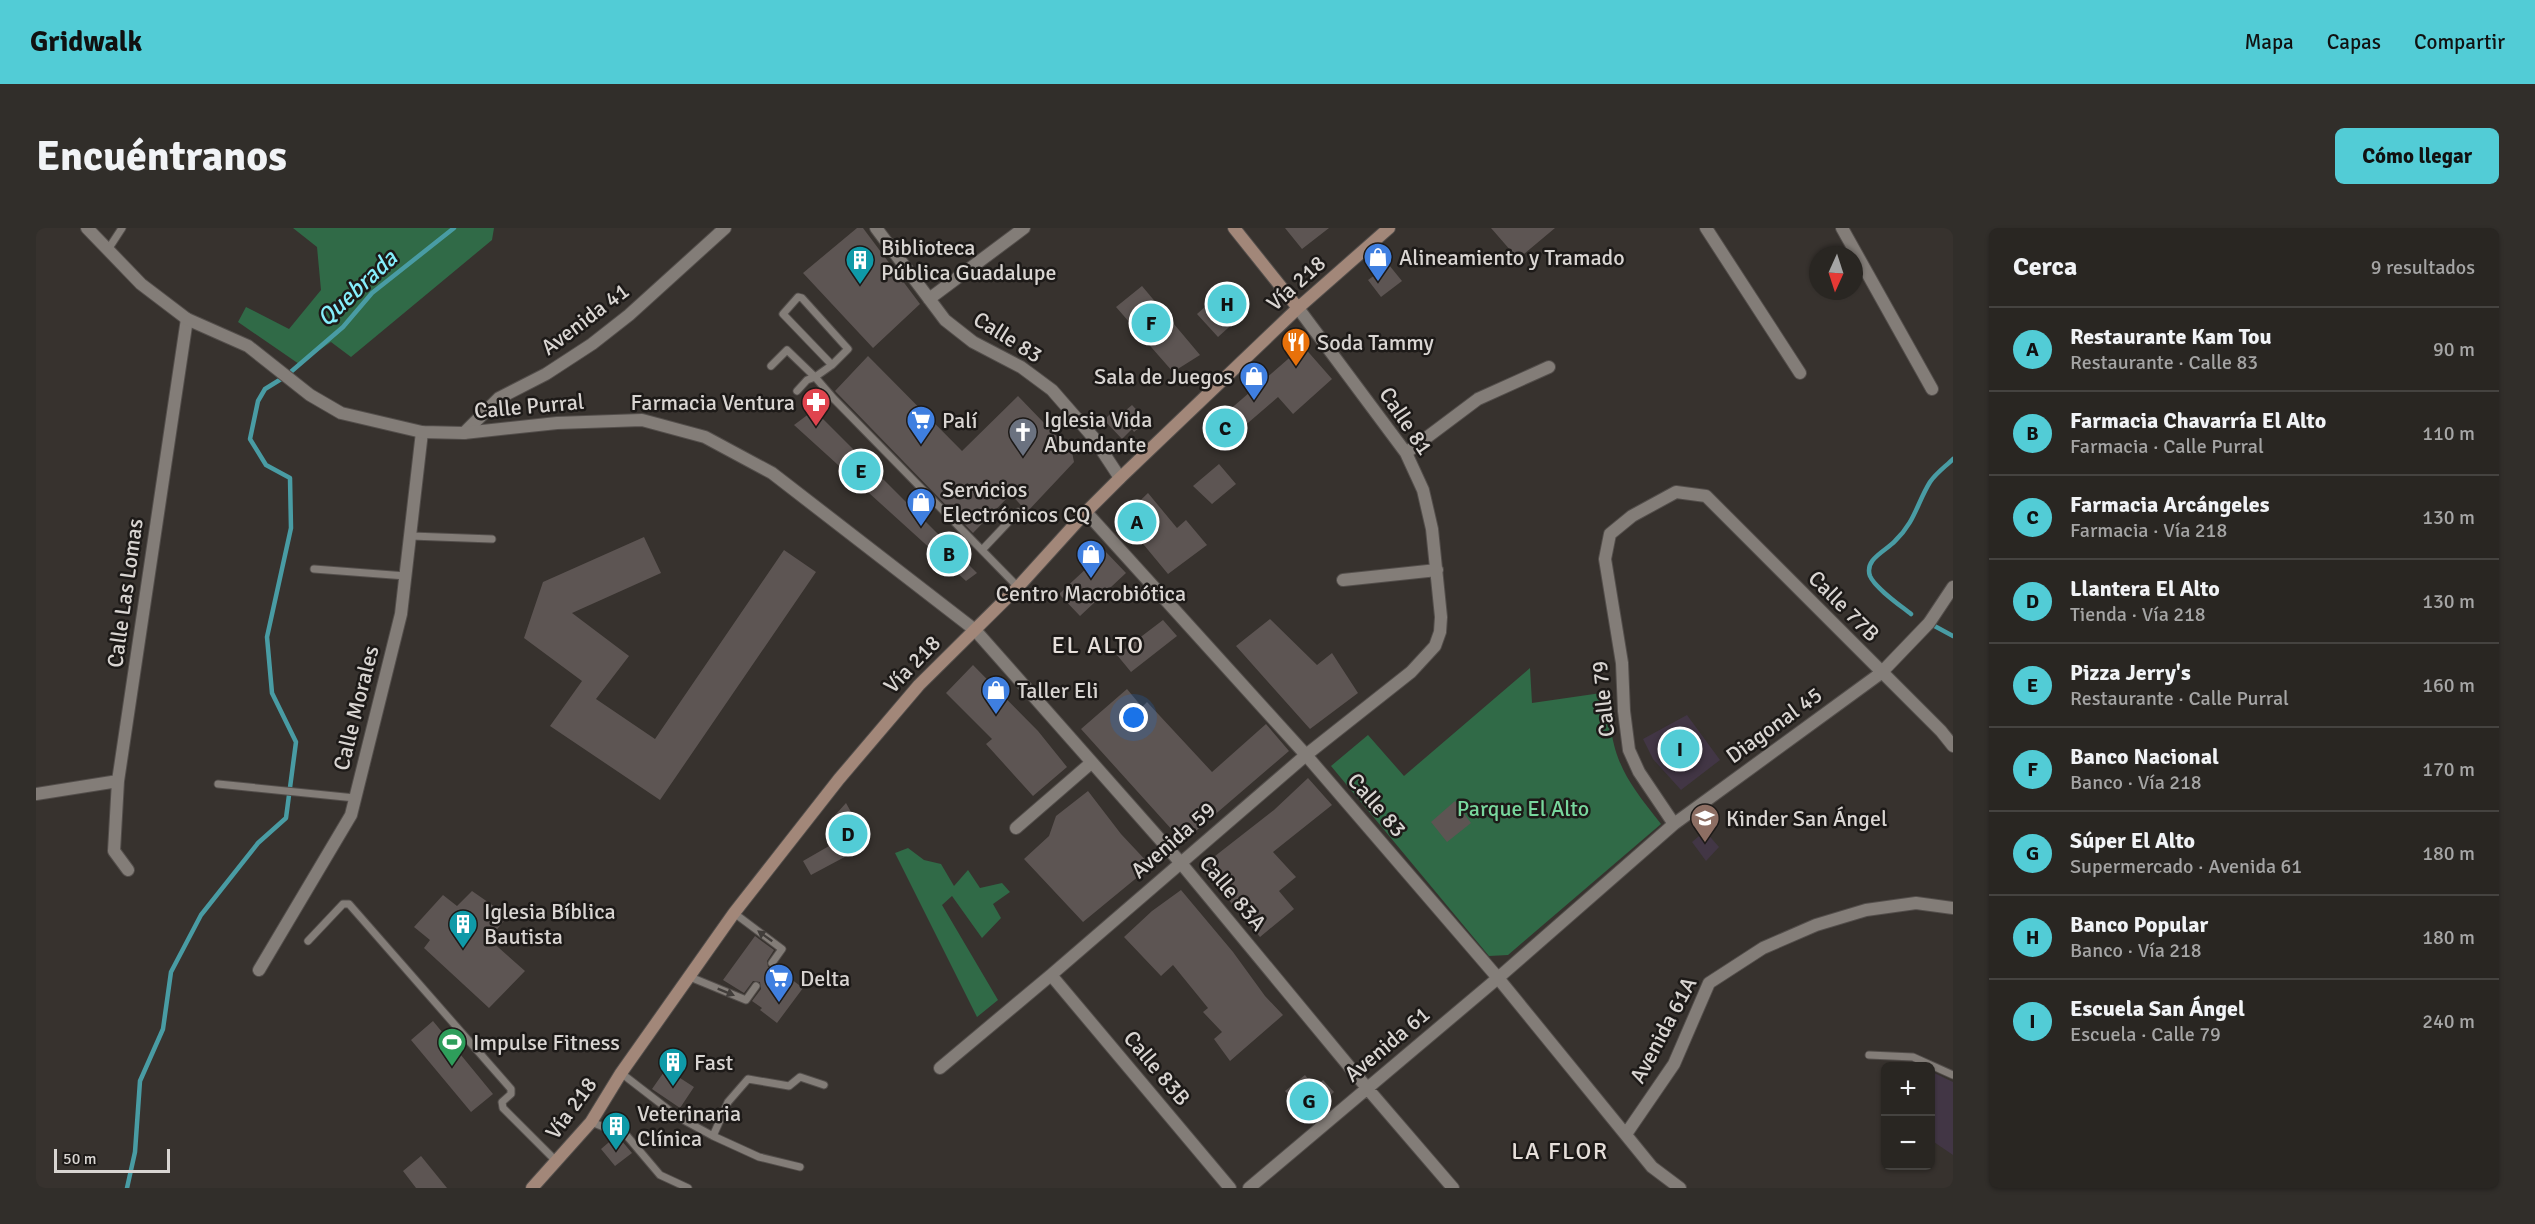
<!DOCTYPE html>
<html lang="es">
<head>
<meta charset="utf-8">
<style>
  body { margin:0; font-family:Signika,sans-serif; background:#312e2a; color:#f1f3f6 }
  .controls { position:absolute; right:18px; bottom:18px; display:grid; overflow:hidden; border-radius:9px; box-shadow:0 2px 4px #0004 }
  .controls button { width:54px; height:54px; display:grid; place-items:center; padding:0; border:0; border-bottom:2px solid #454340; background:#292622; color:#f1f3f6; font:30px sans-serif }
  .compass { position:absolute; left:1773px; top:18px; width:54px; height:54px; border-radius:50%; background:#292622; box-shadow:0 2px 4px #0004; rotate:183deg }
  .scale { position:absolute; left:18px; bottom:15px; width:116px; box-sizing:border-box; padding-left:6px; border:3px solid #d9d5d2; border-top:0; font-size:16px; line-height:21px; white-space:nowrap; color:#d9d5d2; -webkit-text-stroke:4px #1d1a18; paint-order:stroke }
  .you { position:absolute; left:1098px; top:490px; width:21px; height:21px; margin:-15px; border:4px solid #fff; border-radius:50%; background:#1a73e8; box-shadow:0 0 0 9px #1a73e833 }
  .badge { display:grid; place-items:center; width:39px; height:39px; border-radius:50%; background:#52ccd6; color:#111; font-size:20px; font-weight:700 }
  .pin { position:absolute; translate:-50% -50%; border:3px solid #fff; box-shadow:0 2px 6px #0006 }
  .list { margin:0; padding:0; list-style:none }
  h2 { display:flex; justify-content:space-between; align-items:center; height:78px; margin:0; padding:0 24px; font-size:26px }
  h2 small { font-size:20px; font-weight:400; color:#a5a5a5 }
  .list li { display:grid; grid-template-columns:39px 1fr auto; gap:18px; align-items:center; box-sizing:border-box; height:84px; padding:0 24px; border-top:2px solid #454340 }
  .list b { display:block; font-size:22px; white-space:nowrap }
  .list p { margin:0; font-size:20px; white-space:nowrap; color:#a5a5a5 }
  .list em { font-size:20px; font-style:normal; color:#a5a5a5 }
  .map { position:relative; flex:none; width:1917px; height:960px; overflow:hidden; border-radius:9px }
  header { display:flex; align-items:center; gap:36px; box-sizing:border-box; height:84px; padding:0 30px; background:#52ccd6; color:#111 }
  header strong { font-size:28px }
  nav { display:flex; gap:33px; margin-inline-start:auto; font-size:21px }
  .intro { display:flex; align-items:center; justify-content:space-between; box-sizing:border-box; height:144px; padding:0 36px }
  h1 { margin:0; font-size:42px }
  .button { padding:15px 27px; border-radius:9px; background:#52ccd6; color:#111; font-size:21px; font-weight:700 }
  main { display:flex; gap:36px; padding:0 36px }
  aside { flex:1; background:#292622; border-radius:9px; box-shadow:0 2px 4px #0004 }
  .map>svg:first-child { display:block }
  .education { fill:#423645 }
  .green { fill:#306a47 }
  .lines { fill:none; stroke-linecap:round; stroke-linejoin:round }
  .stream { stroke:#499ca4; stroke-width:4.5 }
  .building { fill:#5d5553 }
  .service-casing { stroke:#534e4b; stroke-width:9 }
  .minor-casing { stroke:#534e4b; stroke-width:14 }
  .tertiary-casing { stroke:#534e4b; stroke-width:14 }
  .secondary-casing { stroke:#534e4b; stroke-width:14 }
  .service { stroke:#837d78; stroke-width:7 }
  .minor { stroke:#837d78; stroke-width:12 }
  .tertiary { stroke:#837d78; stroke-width:12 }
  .secondary { stroke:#a28779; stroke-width:12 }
  .oneway { fill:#413d3a }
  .labels { text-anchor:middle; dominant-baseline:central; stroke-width:5; stroke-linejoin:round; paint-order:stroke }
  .poi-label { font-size:22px; fill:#d9d5d2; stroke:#1d1a18; text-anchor:start }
  .street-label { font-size:22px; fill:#d9d5d2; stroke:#1d1a18 }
  .park-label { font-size:22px; fill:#78d79d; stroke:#1d1a18 }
  .water-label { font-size:24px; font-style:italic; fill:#85eefc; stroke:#1d1a18 }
  .neighbourhood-label { font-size:24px; letter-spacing:1.5px; fill:#e6dfda; stroke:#1d1a18 }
</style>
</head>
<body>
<header>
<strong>Gridwalk</strong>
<nav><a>Mapa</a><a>Capas</a><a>Compartir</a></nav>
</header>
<div class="intro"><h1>Encuéntranos</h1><a class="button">Cómo llegar</a></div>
<main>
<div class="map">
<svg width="1917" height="960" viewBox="0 0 1917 960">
  <rect width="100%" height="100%" fill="#37322e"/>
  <path class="education" d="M1651 487 1684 532 1645 562 1617 531 1607 511Z
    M1669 603 1683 619 1670 633 1656 614Z
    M1894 843 1917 854V927L1895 912Z"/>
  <path class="green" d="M257 0H458L456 12 315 129 295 114 263 136 202 94 210 79 253 101 285 62 281 19Z
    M1494 440 1496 475 1572 464C1574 529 1586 547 1625 596L1472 727 1453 728 1295 538 1332 507 1368 548Z
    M872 620 888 632 905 636 918 658 932 642 944 660 966 655 974 664 957 676 965 690 946 710 916 668 906 677 962 772 941 789 859 625Z"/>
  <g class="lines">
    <path class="stream" d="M1875 386C1865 378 1839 360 1834 348 1828 331 1850 323 1859 313 1879 294 1881 275 1894 254 1900 245 1910 238 1917 231
      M1893 395 1917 408
      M91 960 99 924 104 853 127 801 135 744 165 687 222 615 250 590 260 514 236 465 231 409 255 300 254 250 230 237 214 211 222 173 229 161 250 148 307 99 336 65 418 0"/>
  </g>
  <path class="building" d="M821 0H827L884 76 837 120 767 45Z
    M1249 0H1293L1266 21Z
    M1455 0H1519L1482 31Z
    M1353 37 1366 53 1345 69 1332 52Z
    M1197 54 1211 69V83L1182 109 1161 86Z
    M1106 58 1164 127 1137 144 1080 79Z
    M1267 118 1296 151 1257 186 1242 169 1191 213 1176 197Z
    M832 128 926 223 982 168 1036 224 1038 234 991 284 975 266 937 305 799 163Z
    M1096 177 1111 193 1098 204 1096 201 1086 211 1068 192 1078 182 1083 188Z
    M778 182 941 345 930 353 758 197Z
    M1183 236 1200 256 1176 276 1157 258Z
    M1112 265 1141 300 1150 292 1171 317 1132 346 1103 311 1100 314 1084 292Z
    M608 309 625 345 536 385 593 428 560 471 619 511 748 322 780 344 624 572 514 498 546 453 488 410 507 354Z
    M1069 323 1090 345 1044 388 1023 366Z
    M1234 391 1281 437 1296 425 1322 465 1274 501 1200 418Z
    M1127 392 1141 408 1095 444 1081 427Z
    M937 437 1002 503 1031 539 997 568 950 516 956 511 910 465Z
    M1091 461 1106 479 1111 474 1176 544 1230 496 1253 523 1147 614 1045 501Z
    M1272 550 1296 577 1237 624 1260 649 1243 663 1258 681 1224 709 1165 639 1238 582Z
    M1052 563 1085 606 1115 638 1047 694 988 631 1013 608 1020 588Z
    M1419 573 1435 595 1411 614 1395 594Z
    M810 575 833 616 775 647 767 633 800 614 791 596Z
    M1145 662 1197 724 1229 768 1247 787 1194 833 1178 811 1186 804 1167 784 1172 780 1137 737 1125 748 1088 709 1116 683Z
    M436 663 472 688 453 711 489 743 453 780 388 720 394 712 378 699 407 667 421 678Z
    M719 708 738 722 731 733 732 739H739L767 760 741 795 724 782 726 780 716 773 725 761 724 754 717 753 708 765 687 752Z
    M397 793 457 866 435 884 375 812Z
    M630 841 658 859 644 880 616 861Z
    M1269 847 1279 860 1287 852 1298 864 1271 888 1249 863Z
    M579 909 585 912 596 925 579 938 565 921Z
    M385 928 411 960H380L367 943Z"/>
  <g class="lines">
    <g class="service-casing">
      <path id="service" d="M71 23 86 0
        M762 69 766 70 812 121 796 137 747 86Z
        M796 137 779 149 798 171 982 359
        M735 138 751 122 779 149 771 152 761 163
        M375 308 456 311
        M946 322 982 284
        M278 341 370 348
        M182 556 319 570
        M698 685 746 721 736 735
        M272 713 307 676H313L475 861V866L466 874 467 880 521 934
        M654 749 710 772 720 758
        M1833 827 1877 829 1917 847
        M585 845 642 889 677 908 692 874 712 851 753 858 764 849 788 857
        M555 894 591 908 624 947 652 960
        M677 908 723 929 764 939"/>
    </g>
    <g class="minor-casing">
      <path id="minor" d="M840 0 909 92 937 114 985 139 1016 162 1057 209 1084 250
        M1670 0 1764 145
        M1806 0 1896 161
        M893 71 988 0
        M428 205 463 170 510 146 556 116 593 87 689 0
        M1370 225 1442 171 1513 139
        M1050 284 1270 527 1462 750 1616 939 1644 960
        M1307 352 1401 342
        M939 402 1144 634 1331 860 1417 960
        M0 566 82 553
        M1638 596 1603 544 1593 522 1588 483 1586 435 1569 331 1574 306 1596 288 1640 264 1670 268 1905 503 1917 518
        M980 600 1055 535
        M92 642 78 623 82 553 151 91
        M223 742 315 587 365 386 386 204
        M1015 747 1194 960
        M904 840 1015 747 1270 527 1375 444 1399 418 1404 404 1405 389 1396 301 1387 262 1370 225 1262 80
        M1590 906 1638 836 1673 755 1727 720 1780 697 1830 682 1880 675 1917 680
        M1213 960 1462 750 1638 596 1845 445 1893 395 1917 359"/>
    </g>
    <g class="tertiary-casing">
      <path id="tertiary" d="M51 0 105 56 151 91 212 118 274 167 305 185 386 204 428 205 521 195 606 192 669 209 736 245 939 402"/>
    </g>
    <g class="secondary-casing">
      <path id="secondary" d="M1198 0 1262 80
        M496 960 555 894 585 845 698 685 803 551 883 457 982 359 1050 284 1084 250 1262 80 1353 0"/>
    </g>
    <use href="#service" class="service"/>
    <use href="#minor" class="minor"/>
    <use href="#tertiary" class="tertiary"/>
    <use href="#secondary" class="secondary"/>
  </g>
  <defs><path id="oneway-solid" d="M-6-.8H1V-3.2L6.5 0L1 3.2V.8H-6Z" transform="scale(1.5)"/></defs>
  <g class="oneway">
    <use href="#oneway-solid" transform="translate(729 708) rotate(-144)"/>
    <use href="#oneway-solid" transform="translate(690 764) rotate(22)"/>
  </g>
  <defs>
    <g id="shop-pin" transform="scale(1.5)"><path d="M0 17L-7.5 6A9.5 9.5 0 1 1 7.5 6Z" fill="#3f7fe0" stroke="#1d1a18"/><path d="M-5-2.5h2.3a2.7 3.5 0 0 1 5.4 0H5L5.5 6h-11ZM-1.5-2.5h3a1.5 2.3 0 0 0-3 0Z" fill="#fff"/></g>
    <g id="building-pin" transform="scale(1.5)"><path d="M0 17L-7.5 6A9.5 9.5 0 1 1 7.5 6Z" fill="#0f9aa8" stroke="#1d1a18"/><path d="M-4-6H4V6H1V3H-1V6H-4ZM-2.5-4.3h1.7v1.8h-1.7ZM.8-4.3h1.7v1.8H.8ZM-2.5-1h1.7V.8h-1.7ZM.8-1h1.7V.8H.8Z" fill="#fff"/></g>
    <g id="restaurant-pin" transform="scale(1.5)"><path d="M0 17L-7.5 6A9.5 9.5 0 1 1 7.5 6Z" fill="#e8710a" stroke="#1d1a18"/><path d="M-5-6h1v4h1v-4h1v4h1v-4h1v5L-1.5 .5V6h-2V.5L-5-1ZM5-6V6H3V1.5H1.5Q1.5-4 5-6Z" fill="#fff"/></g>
    <g id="pharmacy-pin" transform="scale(1.5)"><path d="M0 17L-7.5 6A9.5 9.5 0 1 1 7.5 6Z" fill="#e0444e" stroke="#1d1a18"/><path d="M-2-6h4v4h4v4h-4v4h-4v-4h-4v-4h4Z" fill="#fff"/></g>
    <g id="supermarket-pin" transform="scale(1.5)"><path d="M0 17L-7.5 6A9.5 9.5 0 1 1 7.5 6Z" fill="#3f7fe0" stroke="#1d1a18"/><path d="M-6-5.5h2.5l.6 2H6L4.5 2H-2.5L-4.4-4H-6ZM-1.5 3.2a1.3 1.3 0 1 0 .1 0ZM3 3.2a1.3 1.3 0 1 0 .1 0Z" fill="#fff"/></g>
    <g id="church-pin" transform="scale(1.5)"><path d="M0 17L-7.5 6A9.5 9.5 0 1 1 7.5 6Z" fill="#6b7280" stroke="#1d1a18"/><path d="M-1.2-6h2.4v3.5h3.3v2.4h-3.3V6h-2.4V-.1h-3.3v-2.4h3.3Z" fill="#fff"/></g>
    <g id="school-pin" transform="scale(1.5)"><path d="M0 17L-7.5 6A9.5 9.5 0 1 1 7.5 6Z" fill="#8d6e63" stroke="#1d1a18"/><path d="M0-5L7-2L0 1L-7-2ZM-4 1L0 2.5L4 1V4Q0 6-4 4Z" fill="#fff"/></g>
    <g id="stadium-pin" transform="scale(1.5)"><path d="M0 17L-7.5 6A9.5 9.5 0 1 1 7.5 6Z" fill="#2e9e5b" stroke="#1d1a18"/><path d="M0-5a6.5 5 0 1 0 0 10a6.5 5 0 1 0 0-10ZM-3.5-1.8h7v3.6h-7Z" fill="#fff"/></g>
  </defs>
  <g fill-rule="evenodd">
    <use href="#shop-pin" x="1342" y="29"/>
    <use href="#building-pin" x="824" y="32"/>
    <use href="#restaurant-pin" x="1260" y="114"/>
    <use href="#shop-pin" x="1218" y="148"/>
    <use href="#pharmacy-pin" x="780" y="174"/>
    <use href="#supermarket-pin" x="885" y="192"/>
    <use href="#church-pin" x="987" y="204"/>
    <use href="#shop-pin" x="885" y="274"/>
    <use href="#shop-pin" x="1055" y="326"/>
    <use href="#shop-pin" x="960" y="462"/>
    <use href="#school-pin" x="1669" y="590"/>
    <use href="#building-pin" x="427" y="696"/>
    <use href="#supermarket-pin" x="743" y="750"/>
    <use href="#stadium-pin" x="416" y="814"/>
    <use href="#building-pin" x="637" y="834"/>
    <use href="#building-pin" x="580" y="898"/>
  </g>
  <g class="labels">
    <g class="poi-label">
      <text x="845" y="19">Biblioteca<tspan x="845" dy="25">Pública Guadalupe</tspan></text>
      <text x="1363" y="29">Alineamiento y Tramado</text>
      <text x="1281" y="114">Soda Tammy</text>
      <text x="1197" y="148" text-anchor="end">Sala de Juegos</text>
      <text x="759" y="174" text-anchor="end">Farmacia Ventura</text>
      <text x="1008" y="191">Iglesia Vida<tspan x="1008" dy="25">Abundante</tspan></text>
      <text x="906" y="192">Palí</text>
      <text x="906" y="261">Servicios<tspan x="906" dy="25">Electrónicos CQ</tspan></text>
      <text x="1055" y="365" text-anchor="middle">Centro Macrobiótica</text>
      <text x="981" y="462">Taller Eli</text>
      <text x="1690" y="590">Kinder San Ángel</text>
      <text x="448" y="683">Iglesia Bíblica<tspan x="448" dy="25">Bautista</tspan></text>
      <text x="764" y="750">Delta</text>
      <text x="437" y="814">Impulse Fitness</text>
      <text x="658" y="834">Fast</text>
      <text x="601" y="885">Veterinaria<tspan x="601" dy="25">Clínica</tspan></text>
    </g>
    <g class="street-label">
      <text transform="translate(1260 55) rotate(-42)">Vía 218</text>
      <text transform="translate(549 91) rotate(-37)">Avenida 41</text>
      <text transform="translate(972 109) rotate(32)">Calle 83</text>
      <text transform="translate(493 178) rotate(-5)">Calle Purral</text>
      <text transform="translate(1370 193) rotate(56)">Calle 81</text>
      <text transform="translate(89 365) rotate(-82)">Calle Las Lomas</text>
      <text transform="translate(1808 378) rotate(45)">Calle 77B</text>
      <text transform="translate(876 436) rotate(-46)">Vía 218</text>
      <text transform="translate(1567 471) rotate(-96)">Calle 79</text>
      <text transform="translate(320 480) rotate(-76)">Calle Morales</text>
      <text transform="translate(1738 497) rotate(-36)">Diagonal 45</text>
      <text transform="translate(1341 577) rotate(49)">Calle 83</text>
      <text transform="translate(1137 612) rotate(-41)">Avenida 59</text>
      <text transform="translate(1197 665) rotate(50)">Calle 83A</text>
      <text transform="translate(1627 802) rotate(-62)">Avenida 61A</text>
      <text transform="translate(1351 816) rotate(-40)">Avenida 61</text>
      <text transform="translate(1121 840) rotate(50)">Calle 83B</text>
      <text transform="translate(535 880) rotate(-54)">Vía 218</text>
    </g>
    <g class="park-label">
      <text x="1487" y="580">Parque El Alto</text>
    </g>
    <g class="water-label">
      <text transform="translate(321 60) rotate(-43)">Quebrada</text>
    </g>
    <g class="neighbourhood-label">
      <text x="1062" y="417">EL ALTO</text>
      <text x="1524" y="923">LA FLOR</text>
    </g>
  </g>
</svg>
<div class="controls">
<button>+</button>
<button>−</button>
</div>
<svg class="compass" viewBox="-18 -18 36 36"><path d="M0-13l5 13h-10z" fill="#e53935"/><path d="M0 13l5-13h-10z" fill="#a5a5a5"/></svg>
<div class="scale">50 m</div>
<div class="you"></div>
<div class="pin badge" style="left:1101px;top:294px">A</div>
<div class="pin badge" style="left:913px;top:326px">B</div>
<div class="pin badge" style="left:1189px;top:200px">C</div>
<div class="pin badge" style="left:812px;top:606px">D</div>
<div class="pin badge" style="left:825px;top:243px">E</div>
<div class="pin badge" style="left:1115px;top:95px">F</div>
<div class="pin badge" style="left:1273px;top:873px">G</div>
<div class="pin badge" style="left:1191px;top:76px">H</div>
<div class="pin badge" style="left:1644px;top:521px">I</div>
</div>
<aside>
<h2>Cerca<small>9 resultados</small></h2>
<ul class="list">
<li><span class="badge">A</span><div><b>Restaurante Kam Tou</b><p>Restaurante · Calle 83</p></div><em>90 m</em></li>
<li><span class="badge">B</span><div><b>Farmacia Chavarría El Alto</b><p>Farmacia · Calle Purral</p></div><em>110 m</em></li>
<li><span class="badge">C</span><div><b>Farmacia Arcángeles</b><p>Farmacia · Vía 218</p></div><em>130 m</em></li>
<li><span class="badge">D</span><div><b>Llantera El Alto</b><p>Tienda · Vía 218</p></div><em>130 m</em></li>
<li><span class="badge">E</span><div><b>Pizza Jerry's</b><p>Restaurante · Calle Purral</p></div><em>160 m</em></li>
<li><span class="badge">F</span><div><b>Banco Nacional</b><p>Banco · Vía 218</p></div><em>170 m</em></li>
<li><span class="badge">G</span><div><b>Súper El Alto</b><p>Supermercado · Avenida 61</p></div><em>180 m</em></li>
<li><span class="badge">H</span><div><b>Banco Popular</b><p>Banco · Vía 218</p></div><em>180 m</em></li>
<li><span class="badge">I</span><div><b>Escuela San Ángel</b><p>Escuela · Calle 79</p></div><em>240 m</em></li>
</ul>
</aside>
</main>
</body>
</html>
